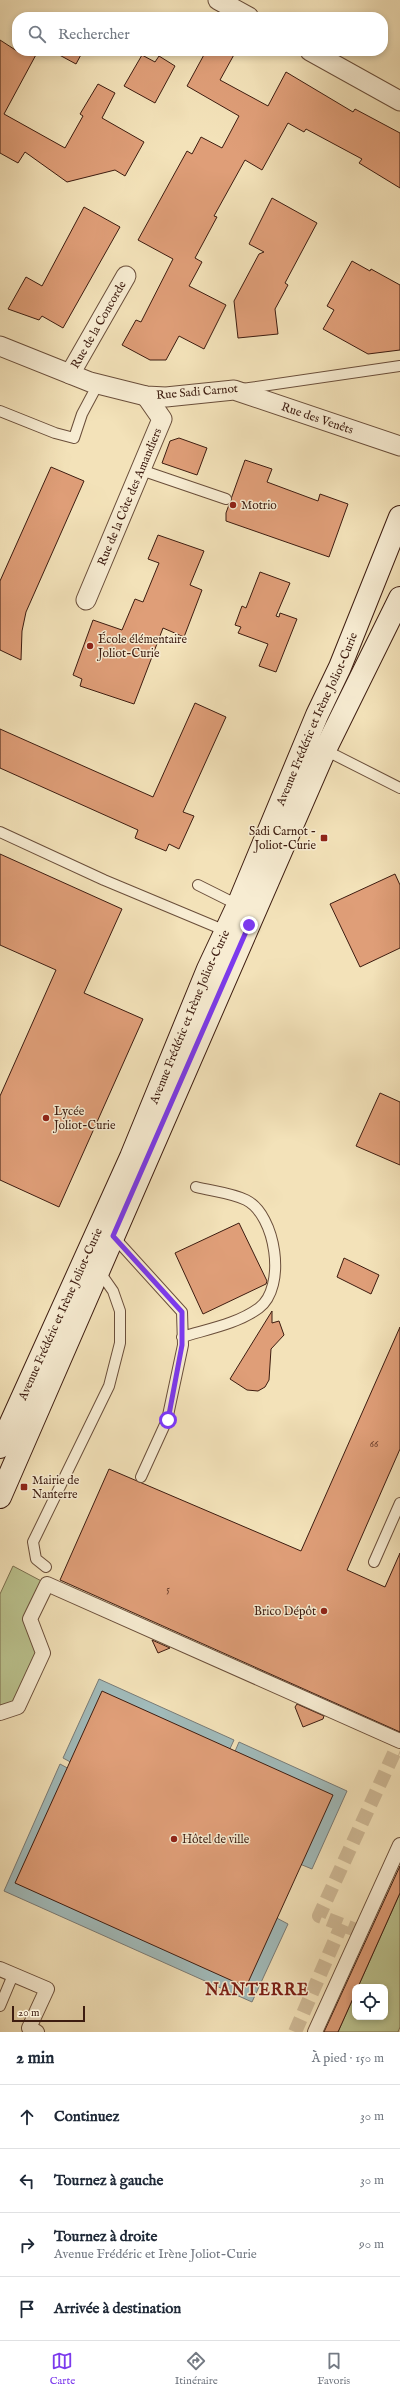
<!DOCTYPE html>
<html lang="fr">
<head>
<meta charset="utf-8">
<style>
  body { margin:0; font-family:"IM FELL English",serif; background:#f2f2f3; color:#1f2937 }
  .controls { position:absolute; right:12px; bottom:12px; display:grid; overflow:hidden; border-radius:8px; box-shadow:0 2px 6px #0003 }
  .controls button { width:36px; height:36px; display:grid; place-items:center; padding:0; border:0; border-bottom:1px solid #e0e1e3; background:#fff; color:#1f2937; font:20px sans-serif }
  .scale { position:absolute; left:12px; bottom:10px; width:73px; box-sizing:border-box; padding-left:4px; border:2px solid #3d1c10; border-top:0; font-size:11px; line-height:14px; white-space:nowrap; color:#3d1c10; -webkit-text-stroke:3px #f7ecd2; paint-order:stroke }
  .stop { position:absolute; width:12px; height:12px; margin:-9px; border:3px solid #7c3aed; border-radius:50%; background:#fff }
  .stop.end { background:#7c3aed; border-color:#fff; box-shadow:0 1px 4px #0008 }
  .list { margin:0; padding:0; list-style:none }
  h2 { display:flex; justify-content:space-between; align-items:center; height:52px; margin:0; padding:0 16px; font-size:17px }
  h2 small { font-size:13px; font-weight:400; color:#747a83 }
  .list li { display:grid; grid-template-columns:26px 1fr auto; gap:12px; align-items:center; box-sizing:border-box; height:64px; padding:0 16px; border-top:1px solid #e0e1e3 }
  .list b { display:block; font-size:15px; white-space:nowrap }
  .list p { margin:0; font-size:13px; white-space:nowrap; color:#747a83 }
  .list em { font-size:13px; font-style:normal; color:#747a83 }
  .icon { flex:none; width:22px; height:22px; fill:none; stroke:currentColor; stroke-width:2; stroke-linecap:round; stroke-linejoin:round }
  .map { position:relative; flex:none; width:400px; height:2032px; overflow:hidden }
  .search { position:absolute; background:#fff; box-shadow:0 2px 6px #0003; left:12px; right:12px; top:12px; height:44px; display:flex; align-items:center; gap:10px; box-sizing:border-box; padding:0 14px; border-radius:16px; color:#747a83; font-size:15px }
  .sheet { height:308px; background:#fff }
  nav { display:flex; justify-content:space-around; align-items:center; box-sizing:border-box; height:56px; border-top:1px solid #e0e1e3; background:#fff; font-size:11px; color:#747a83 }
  nav a { display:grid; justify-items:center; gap:2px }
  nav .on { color:#7c3aed }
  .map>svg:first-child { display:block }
  .green { fill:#bbc38f; stroke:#7c7050 }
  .water { fill:#a1bbbb; stroke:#797b77 }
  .building { fill:#df9e78; stroke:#3d1c10 }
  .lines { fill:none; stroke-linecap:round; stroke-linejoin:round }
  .pedestrian-tunnel { stroke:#cfba97; stroke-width:14; stroke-dasharray:14 7; stroke-linecap:butt }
  .service-casing { stroke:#6a4e3a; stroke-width:12 }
  .pedestrian-casing { stroke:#6a4e3a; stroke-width:16 }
  .minor-casing { stroke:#6a4e3a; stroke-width:21 }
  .secondary-casing { stroke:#3d1c10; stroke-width:24 }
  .service { stroke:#f7ecd2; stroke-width:10 }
  .pedestrian { stroke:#f7ecd2; stroke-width:14 }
  .minor { stroke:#f7ecd2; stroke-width:19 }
  .secondary { stroke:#f7ecd2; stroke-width:22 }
  .route { stroke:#7c3aed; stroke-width:5 }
  .poi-dot { fill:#8f2418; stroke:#f7ecd2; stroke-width:1.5 }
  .labels { text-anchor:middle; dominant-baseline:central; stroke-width:3; stroke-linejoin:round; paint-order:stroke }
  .number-label { font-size:10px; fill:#663c2a }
  .street-label { font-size:12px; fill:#3d1c10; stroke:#f7ecd2 }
  .poi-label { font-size:12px; fill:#3d1c10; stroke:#f7ecd2; text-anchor:start }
  .district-label { font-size:16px; font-weight:bold; letter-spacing:1px; fill:#7a1f14; stroke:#f7ecd2 }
</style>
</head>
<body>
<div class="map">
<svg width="400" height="2032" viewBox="0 0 400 2032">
  <rect width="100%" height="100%" fill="#f3e2b9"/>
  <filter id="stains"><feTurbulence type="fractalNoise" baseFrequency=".005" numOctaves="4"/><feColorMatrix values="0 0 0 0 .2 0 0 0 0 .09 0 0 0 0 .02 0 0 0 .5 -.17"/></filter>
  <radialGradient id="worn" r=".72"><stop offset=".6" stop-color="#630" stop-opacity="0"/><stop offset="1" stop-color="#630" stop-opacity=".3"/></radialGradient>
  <path class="green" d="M13 1566 47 1584 30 1619 43 1653 18 1707 0 1713V1594Z
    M400 1893V2027L398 2032H338L355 1994V2017H385V1987H358Z"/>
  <path class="water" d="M99 1679 234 1740 228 1753 76 1765 63 1758Z
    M239 1742 347 1791 312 1869 295 1862 233 1756Z
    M60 1764 73 1771 271 1915 288 1924 252 2002 4 1891Z"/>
  <path class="building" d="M0 40 17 51H38L4 114 65 148 83 116 80 114 98 84 115 93 102 118 144 142 125 176 115 170 67 182 25 152 18 163 0 153Z
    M52 51H83L76 64Z
    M206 51H236L220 80 268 106 286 72 353 112 355 109 400 133V188L359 163 362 159 306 129 304 132 288 123 262 170 245 160 214 216 217 217 195 258 202 262 189 286 226 305 204 349 179 336 166 360H150L122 345 136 320 141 322 173 259 138 240 187 151 192 154 201 137 222 148 239 116 187 86Z
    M142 55 155 62 159 56 175 66 155 103 124 86Z
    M272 198 317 223 285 283 288 285 275 309 278 334 238 338 234 301 259 254 264 252 249 244Z
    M84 207 120 227 63 328 42 316 39 320 8 309 26 277 42 286Z
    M352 261 370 271 371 269 400 285V350L368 354 323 329 334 310 327 306Z
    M179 438 207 448 197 475 162 463 170 441Z
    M245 460 272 469 267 482 318 501 320 494 348 504 329 557 226 521V513Z
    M51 467 84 481 26 612 22 631 21 660 0 650V581Z
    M158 535 204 551 190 585 202 590 184 637 163 628 134 704 80 686 82 679 73 675 93 620 122 630 135 599 143 602 159 563 148 559Z
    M260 572 290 583 276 616 279 617 280 613 297 619 276 672 259 666 268 644 238 633 241 627 235 625 242 606 246 608Z
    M195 703 226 717 183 812 194 816 179 849 169 844 166 851 135 838 138 830 0 768V729L153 797Z
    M0 854 122 909 84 993 143 1019 59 1207 0 1180V1096L56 970 0 945Z
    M395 874 400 885V948L360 967 330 904Z
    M380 1093 400 1102V1165L356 1146Z
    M239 1223 267 1281 266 1284 203 1314 175 1253Z
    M344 1258 379 1275 371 1294 337 1277Z
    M272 1311V1323L279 1321 284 1335 271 1349 269 1380 265 1387 258 1391 247 1390 230 1379Z
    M400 1327V1449L347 1570 385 1587 400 1553V1732L60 1580 109 1469 301 1551Z
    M152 1640 170 1648 158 1653Z
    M102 1691 333 1795 246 1987 15 1883Z
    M297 1704 324 1716 323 1719 303 1727 295 1707Z
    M400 1866V1893L358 1987H355V1994L338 2032H324Z"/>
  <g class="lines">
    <path class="pedestrian-tunnel" d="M361 1932 319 1916 395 1751 400 1753
      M295 2032 342 1924"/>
    <g class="service-casing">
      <path id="service" d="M242 389 400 366
        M0 411 55 433 74 438 82 414 98 384
        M141 470 226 499
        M325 750 400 788
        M0 832 104 880 226 931
        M198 885 238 905
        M113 1236 182 1312 183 1345 167 1420 141 1477
        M182 1337C208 1329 237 1324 259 1308 287 1287 276 1215 246 1200 232 1193 212 1191 196 1187
        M374 1562 400 1503
        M46 1567 36 1559 33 1542 109 1386 120 1343V1311L113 1291 99 1271
        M0 2006 13 1975"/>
    </g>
    <g class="pedestrian-casing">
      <path id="pedestrian" d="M0 1713 18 1707 43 1653 30 1619 47 1584 400 1741
        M0 1969 47 1989 29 2028 37 2032
        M315 2032 400 1845"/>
    </g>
    <g class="minor-casing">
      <g id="minor">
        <path d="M218 0 249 17"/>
        <path d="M310 51 400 101"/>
        <path id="s1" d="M0 346 90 382 146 396 166 397 234 390 400 446"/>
        <path id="s2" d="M70 374 126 276"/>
        <path id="s3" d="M86 600 162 419 146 396"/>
      </g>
    </g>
    <g class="secondary-casing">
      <g id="secondary">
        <path id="s4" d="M0 1447 131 1157 208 969 238 905 317 715 340 667 400 517"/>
        <path d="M0 1497 325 750 400 598"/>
      </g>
    </g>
    <use href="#service" class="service"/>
    <use href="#pedestrian" class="pedestrian"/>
    <use href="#minor" class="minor"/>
    <use href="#secondary" class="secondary"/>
  </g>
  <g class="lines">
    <path class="route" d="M168 1420 182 1345V1312L113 1236 249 925"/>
  </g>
  <g class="poi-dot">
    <circle cx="233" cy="505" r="4"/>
    <circle cx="90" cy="646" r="4"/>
    <rect x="320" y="834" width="8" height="8" rx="2"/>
    <circle cx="46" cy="1118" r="4"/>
    <rect x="20" y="1483" width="8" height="8" rx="2"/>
    <circle cx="324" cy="1611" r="4"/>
    <circle cx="174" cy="1839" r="4"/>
  </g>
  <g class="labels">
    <g class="number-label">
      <text x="374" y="1444">66</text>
      <text x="168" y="1589">5</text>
    </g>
    <g class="street-label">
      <text stroke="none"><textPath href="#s2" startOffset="57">Rue de la Concorde</textPath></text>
      <text transform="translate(197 392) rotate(-5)">Rue Sadi Carnot</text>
      <text stroke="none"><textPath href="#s1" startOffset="331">Rue des Venêts</textPath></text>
      <text stroke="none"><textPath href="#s3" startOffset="112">Rue de la Côte des Amandiers</textPath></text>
      <text stroke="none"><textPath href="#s4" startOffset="794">Avenue Frédéric et Irène Joliot-Curie</textPath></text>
      <text stroke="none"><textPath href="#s4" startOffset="470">Avenue Frédéric et Irène Joliot-Curie</textPath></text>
      <text stroke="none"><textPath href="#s4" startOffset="146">Avenue Frédéric et Irène Joliot-Curie</textPath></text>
    </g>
    <g class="poi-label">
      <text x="241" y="505">Motrio</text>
      <text x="98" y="639">École élémentaire<tspan x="98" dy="14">Joliot-Curie</tspan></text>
      <text x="316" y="831" text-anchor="end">Sadi Carnot -<tspan x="316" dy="14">Joliot-Curie</tspan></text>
      <text x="54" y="1111">Lycée<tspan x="54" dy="14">Joliot-Curie</tspan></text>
      <text x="32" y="1480">Mairie de<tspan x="32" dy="14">Nanterre</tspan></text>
      <text x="316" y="1611" text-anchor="end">Brico Dépôt</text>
      <text x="182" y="1839">Hôtel de ville</text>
    </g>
    <g class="district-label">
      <text x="257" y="1991">NANTERRE</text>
    </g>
  </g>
  <rect width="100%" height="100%" filter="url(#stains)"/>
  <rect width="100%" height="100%" fill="url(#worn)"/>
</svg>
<div class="controls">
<button><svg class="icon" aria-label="locate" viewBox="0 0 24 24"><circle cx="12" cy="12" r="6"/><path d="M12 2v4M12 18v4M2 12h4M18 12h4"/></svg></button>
</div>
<div class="scale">20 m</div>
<div class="stop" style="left:168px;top:1420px"></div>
<div class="stop end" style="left:249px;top:925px"></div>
<div class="search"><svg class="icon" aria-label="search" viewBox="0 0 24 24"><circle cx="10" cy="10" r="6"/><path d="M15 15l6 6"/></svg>Rechercher</div>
</div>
<section class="sheet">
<h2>2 min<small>À pied · 150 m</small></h2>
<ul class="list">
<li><svg class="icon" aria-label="ahead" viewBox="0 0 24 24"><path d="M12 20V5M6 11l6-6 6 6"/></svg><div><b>Continuez</b></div><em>30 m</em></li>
<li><svg class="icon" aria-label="left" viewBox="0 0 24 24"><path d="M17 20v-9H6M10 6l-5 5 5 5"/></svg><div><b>Tournez à gauche</b></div><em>30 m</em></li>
<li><svg class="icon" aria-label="right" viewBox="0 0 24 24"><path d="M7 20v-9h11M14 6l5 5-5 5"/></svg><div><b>Tournez à droite</b><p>Avenue Frédéric et Irène Joliot-Curie</p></div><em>90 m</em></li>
<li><svg class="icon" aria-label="arrive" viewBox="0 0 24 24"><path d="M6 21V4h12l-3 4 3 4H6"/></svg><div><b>Arrivée à destination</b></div></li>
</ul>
</section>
<nav>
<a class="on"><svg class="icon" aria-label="map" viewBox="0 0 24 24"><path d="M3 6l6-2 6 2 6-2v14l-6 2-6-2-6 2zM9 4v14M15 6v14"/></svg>Carte</a>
<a><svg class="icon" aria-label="directions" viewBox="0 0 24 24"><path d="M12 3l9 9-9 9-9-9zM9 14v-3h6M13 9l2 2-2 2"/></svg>Itinéraire</a>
<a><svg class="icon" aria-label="saved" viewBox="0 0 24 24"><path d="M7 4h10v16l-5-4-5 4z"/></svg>Favoris</a>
</nav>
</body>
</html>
